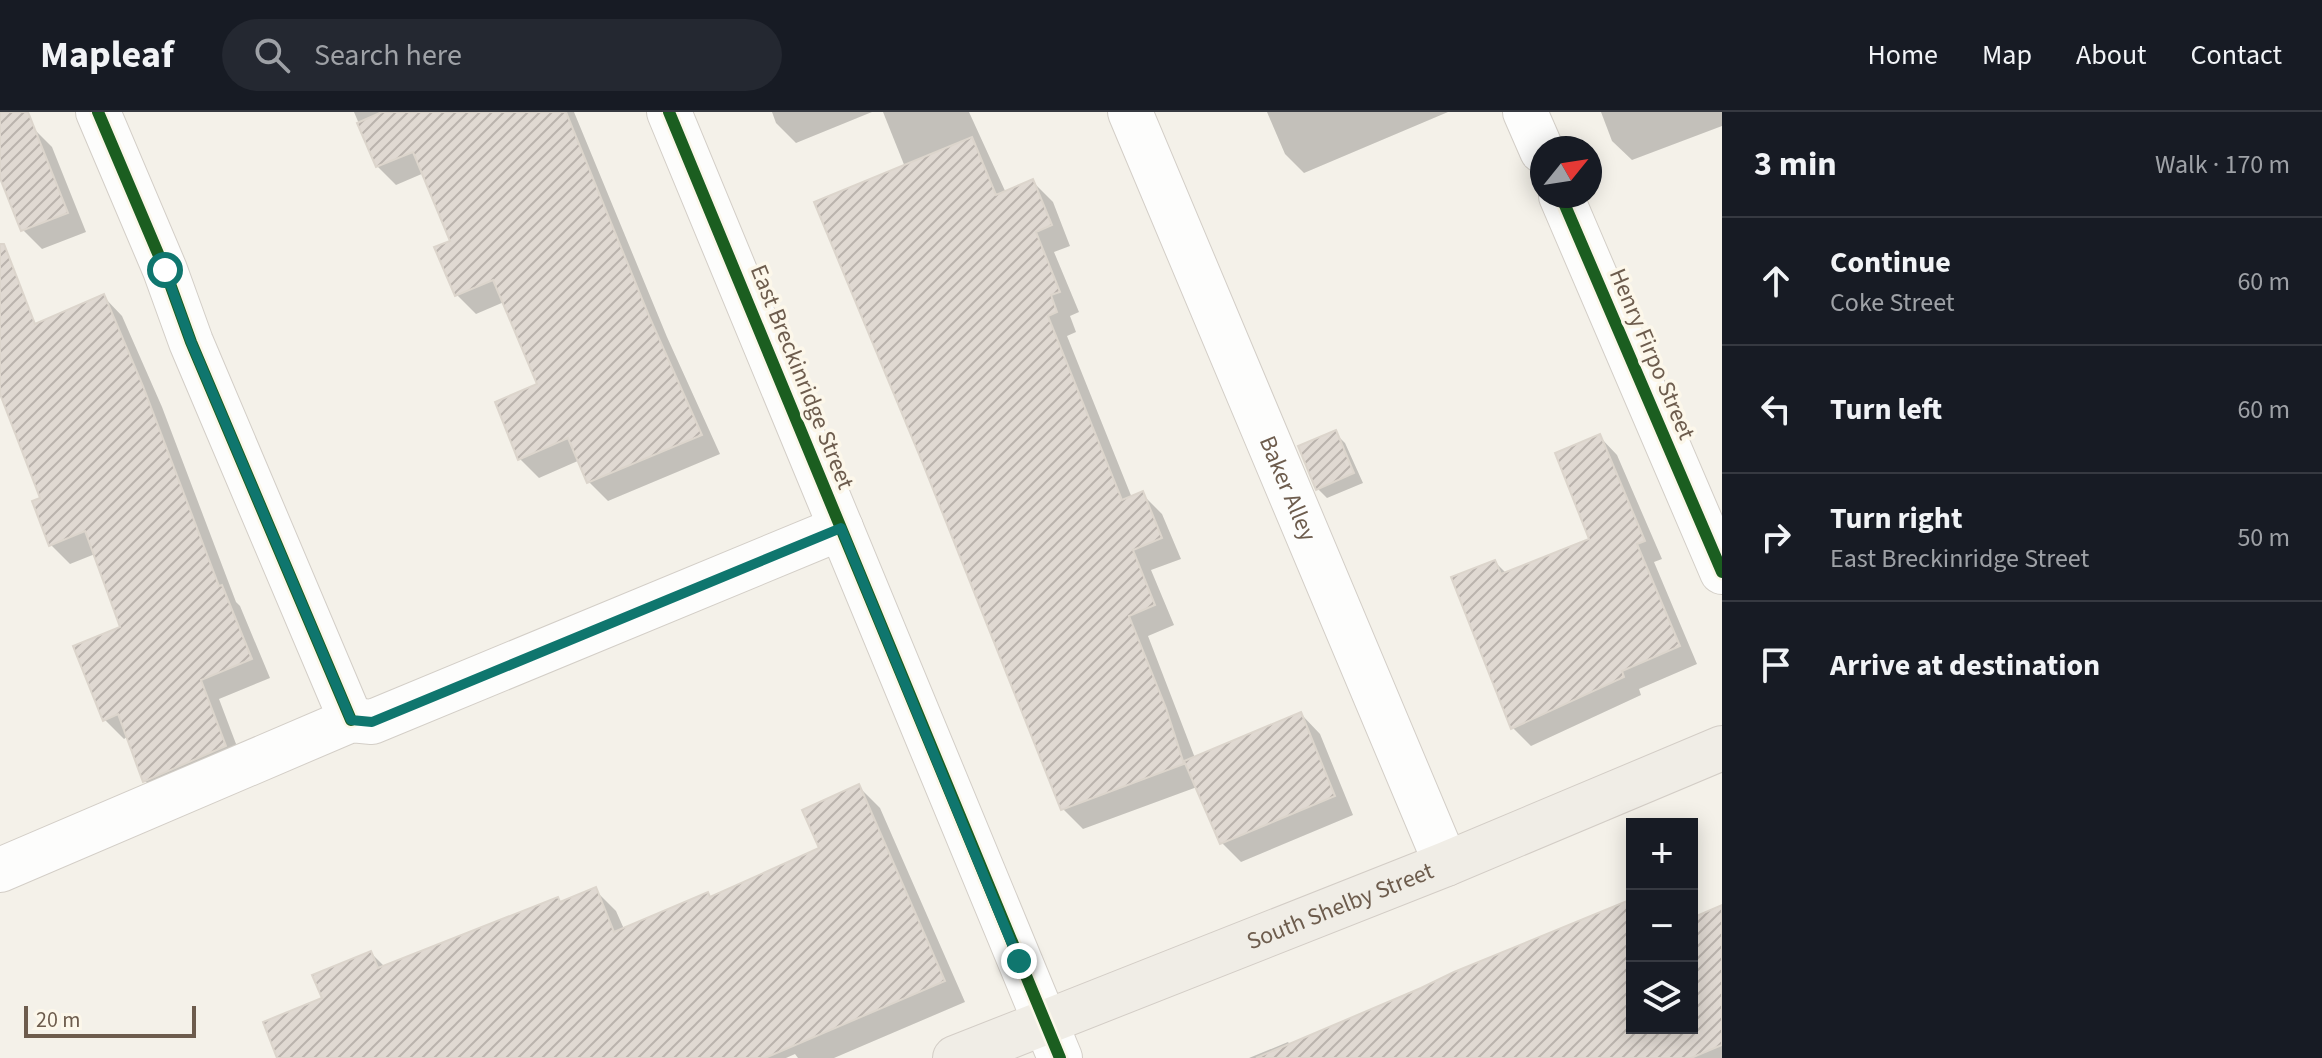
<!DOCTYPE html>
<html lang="en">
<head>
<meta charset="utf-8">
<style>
  body { margin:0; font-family:"Source Sans 3",sans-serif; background:#242831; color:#f1f3f6 }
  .controls { position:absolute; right:24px; bottom:24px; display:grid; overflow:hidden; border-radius:0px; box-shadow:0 4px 20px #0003 }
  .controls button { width:72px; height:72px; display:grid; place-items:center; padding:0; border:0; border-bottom:2px solid #363941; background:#171b24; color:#f1f3f6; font:40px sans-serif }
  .compass { position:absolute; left:1530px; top:24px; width:72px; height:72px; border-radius:50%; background:#171b24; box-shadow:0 4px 20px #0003; rotate:60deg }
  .scale { position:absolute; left:24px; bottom:20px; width:172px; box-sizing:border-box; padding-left:8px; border:4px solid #6d5c4d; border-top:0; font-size:22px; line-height:28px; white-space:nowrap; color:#6d5c4d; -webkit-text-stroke:6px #fcf7ea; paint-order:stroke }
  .stop { position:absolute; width:24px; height:24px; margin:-18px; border:6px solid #0f766e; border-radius:50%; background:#fff }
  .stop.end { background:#0f766e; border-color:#fff; box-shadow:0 2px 8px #0008 }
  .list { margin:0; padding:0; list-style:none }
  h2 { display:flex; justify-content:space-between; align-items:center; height:104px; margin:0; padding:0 32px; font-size:34px }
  h2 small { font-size:26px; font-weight:400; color:#9ea1a6 }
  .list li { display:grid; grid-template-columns:52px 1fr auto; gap:24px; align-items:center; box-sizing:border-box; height:128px; padding:0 32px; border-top:2px solid #363941 }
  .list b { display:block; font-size:30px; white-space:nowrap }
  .list p { margin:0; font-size:26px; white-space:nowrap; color:#9ea1a6 }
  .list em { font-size:26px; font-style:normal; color:#9ea1a6 }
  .icon { flex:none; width:44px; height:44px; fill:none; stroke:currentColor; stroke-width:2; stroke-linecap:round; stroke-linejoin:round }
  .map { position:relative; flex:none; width:1722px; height:946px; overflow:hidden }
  header { display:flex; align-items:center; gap:48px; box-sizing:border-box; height:112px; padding:0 40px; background:#171b24; border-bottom:2px solid #363941 }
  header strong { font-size:38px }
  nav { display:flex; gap:44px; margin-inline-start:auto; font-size:28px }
  .search { width:560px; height:72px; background:#242831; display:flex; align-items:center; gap:20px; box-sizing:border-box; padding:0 28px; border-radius:44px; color:#9ea1a6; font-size:30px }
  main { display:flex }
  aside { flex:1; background:#171b24 }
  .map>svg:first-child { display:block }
  .shadow { fill:#0003 }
  .building { fill:url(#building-hatch); stroke:#dcd5cc; stroke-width:2 }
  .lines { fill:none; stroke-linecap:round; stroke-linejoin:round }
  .minor-casing { stroke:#d3cec7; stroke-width:46 }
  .major-casing { stroke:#d3cdc6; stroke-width:46 }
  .minor { stroke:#fdfdfc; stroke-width:44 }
  .major { stroke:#f0ede6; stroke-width:44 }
  .cycleway-casing { stroke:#fcf7ea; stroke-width:17 }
  .cycleway { stroke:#1b5e20; stroke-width:12 }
  .route { stroke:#0f766e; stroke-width:10 }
  .labels { text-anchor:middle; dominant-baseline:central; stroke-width:7; stroke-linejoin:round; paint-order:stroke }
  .street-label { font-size:24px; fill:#6d5c4d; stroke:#fcf7ea }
</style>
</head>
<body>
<header>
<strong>Mapleaf</strong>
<div class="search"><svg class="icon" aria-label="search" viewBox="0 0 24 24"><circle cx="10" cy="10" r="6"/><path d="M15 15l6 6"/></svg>Search here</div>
<nav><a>Home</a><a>Map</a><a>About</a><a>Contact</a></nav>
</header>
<main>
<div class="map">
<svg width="1722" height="946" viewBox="0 0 1722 946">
  <defs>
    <pattern id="building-hatch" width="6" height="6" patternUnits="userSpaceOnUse" patternTransform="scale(2)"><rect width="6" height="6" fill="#e0d9d2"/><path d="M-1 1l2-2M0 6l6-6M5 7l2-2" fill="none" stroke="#bab3ad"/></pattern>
  </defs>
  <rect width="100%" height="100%" fill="#f4f1e9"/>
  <path class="shadow" d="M354 0H574L667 225 720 342 608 389 589 370 580 348 539 366 520 347 539 274 504 190 476 202 457 183 437 136 453 130 424 61 396 73 377 54Z
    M772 0H872L796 31 776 11Z
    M883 0H969L1006 81 1033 70 1053 90 1070 134 1054 140 1079 200 1070 204 1076 220 1067 224 1132 386 1142 382 1162 402 1181 447 1151 458 1174 513 1148 524 1195 646 1301 602 1320 622 1353 703 1241 750 1222 731 1197 675 1083 717 1063 697 925 351 905 55Z
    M1267 0H1448L1304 61 1285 42Z
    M1601 0H1722V14L1632 48 1612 29Z
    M33 16 52 35 86 120 42 137 23 118 0 61V30Z
    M103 184 122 204 162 295 236 490 240 494 270 566 219 587 244 653 164 688 145 669 128 624 124 627 105 608 122 516 95 442 70 452 51 433 43 387 0 276V222L32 208 37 213Z
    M1335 321 1345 331 1363 371 1327 386 1317 376Z
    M1599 324 1617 343 1662 447 1654 450 1697 552 1639 577 1641 583 1531 634 1513 616 1495 450 1507 462 1591 428Z
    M859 675 880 696 965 890 834 946H798L795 942 786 946H279L324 887 371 841 385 855 558 787 562 791 595 778 616 799 624 817 708 783 711 786 822 737Z
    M1632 789V916H1692V809L1722 796V946H1249L1288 930 1290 933Z"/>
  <path class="building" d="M0 0H28L68 101 21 119 0 66Z
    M382 0H566L649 204 702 323 587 371 568 326 518 348 495 290 537 272 493 168 455 184 434 135 450 129 413 40 376 55 357 11Z
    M972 25 996 83 1033 67 1052 113 1036 120 1060 180 1051 183 1057 200 1048 204 1122 388 1143 379 1162 426 1133 438 1155 493 1129 504 1166 596 1184 652 1061 698 923 352 814 90Z
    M0 132H4L35 212 104 182 143 274 219 474 222 473 252 547 201 568 226 634 143 670 118 602 103 609 73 534 120 515 85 419 49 434 32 389 40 386 0 282Z
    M1336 318 1354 361 1316 378 1298 334Z
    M1600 322 1645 429 1637 432 1680 534 1622 559 1624 565 1511 617 1451 465 1495 448 1501 462 1589 427 1555 341Z
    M1301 600 1335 684 1220 732 1184 649Z
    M859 672 945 869 765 946H277L263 910 322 886 312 863 371 839 378 856 558 785 560 790 596 775 614 820 708 780 710 785 819 736 802 698Z
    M1632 787V916H1692V806L1722 793V933L1691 946H1256L1421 876 1454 860Z"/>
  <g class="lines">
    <g class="minor-casing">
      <g id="minor">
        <path d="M98 0 165 158 191 230 351 608"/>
        <path d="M669 0 1060 946"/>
        <path id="s1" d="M1130 0 1446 752"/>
        <path d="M1525 0 1542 39"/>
        <path d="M1561 84 1722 460"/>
        <path d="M0 758 351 608 372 610 841 416"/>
      </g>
    </g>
    <g class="major-casing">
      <g id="major">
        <path id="s2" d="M955 946 1446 752 1722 636"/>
      </g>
    </g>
    <use href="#minor" class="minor"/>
    <use href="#major" class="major"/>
    <g class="cycleway-casing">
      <path id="cycleway" d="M98 0 165 158 191 230 351 608
        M669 0 1060 946
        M1561 84 1722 460"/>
    </g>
    <use href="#cycleway" class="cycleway"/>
  </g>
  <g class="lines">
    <path class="route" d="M165 158 191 230 351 608 372 610 841 416 1019 849"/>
  </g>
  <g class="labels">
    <g class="street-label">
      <text transform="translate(1652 242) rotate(67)">Henry Firpo Street</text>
      <text transform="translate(802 265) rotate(68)">East Breckinridge Street</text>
      <text stroke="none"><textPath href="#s1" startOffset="408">Baker Alley</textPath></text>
      <text stroke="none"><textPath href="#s2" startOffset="414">South Shelby Street</textPath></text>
    </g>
  </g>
</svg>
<div class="controls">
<button>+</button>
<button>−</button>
<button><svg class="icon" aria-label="layers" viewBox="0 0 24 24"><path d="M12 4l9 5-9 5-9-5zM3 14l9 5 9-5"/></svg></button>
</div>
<svg class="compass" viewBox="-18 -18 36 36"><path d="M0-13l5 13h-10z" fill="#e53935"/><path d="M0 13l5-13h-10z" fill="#9ea1a6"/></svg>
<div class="scale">20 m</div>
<div class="stop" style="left:165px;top:158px"></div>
<div class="stop end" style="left:1019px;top:849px"></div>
</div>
<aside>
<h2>3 min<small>Walk · 170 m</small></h2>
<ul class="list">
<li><svg class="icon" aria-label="ahead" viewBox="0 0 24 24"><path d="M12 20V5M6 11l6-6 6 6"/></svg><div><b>Continue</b><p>Coke Street</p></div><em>60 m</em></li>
<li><svg class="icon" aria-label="left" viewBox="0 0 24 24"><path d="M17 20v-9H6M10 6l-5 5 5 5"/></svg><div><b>Turn left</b></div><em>60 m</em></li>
<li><svg class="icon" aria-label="right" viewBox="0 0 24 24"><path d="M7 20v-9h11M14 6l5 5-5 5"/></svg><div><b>Turn right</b><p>East Breckinridge Street</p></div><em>50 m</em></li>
<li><svg class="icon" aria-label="arrive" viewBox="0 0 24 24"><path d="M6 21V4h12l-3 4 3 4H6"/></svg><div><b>Arrive at destination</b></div></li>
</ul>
</aside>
</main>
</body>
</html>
